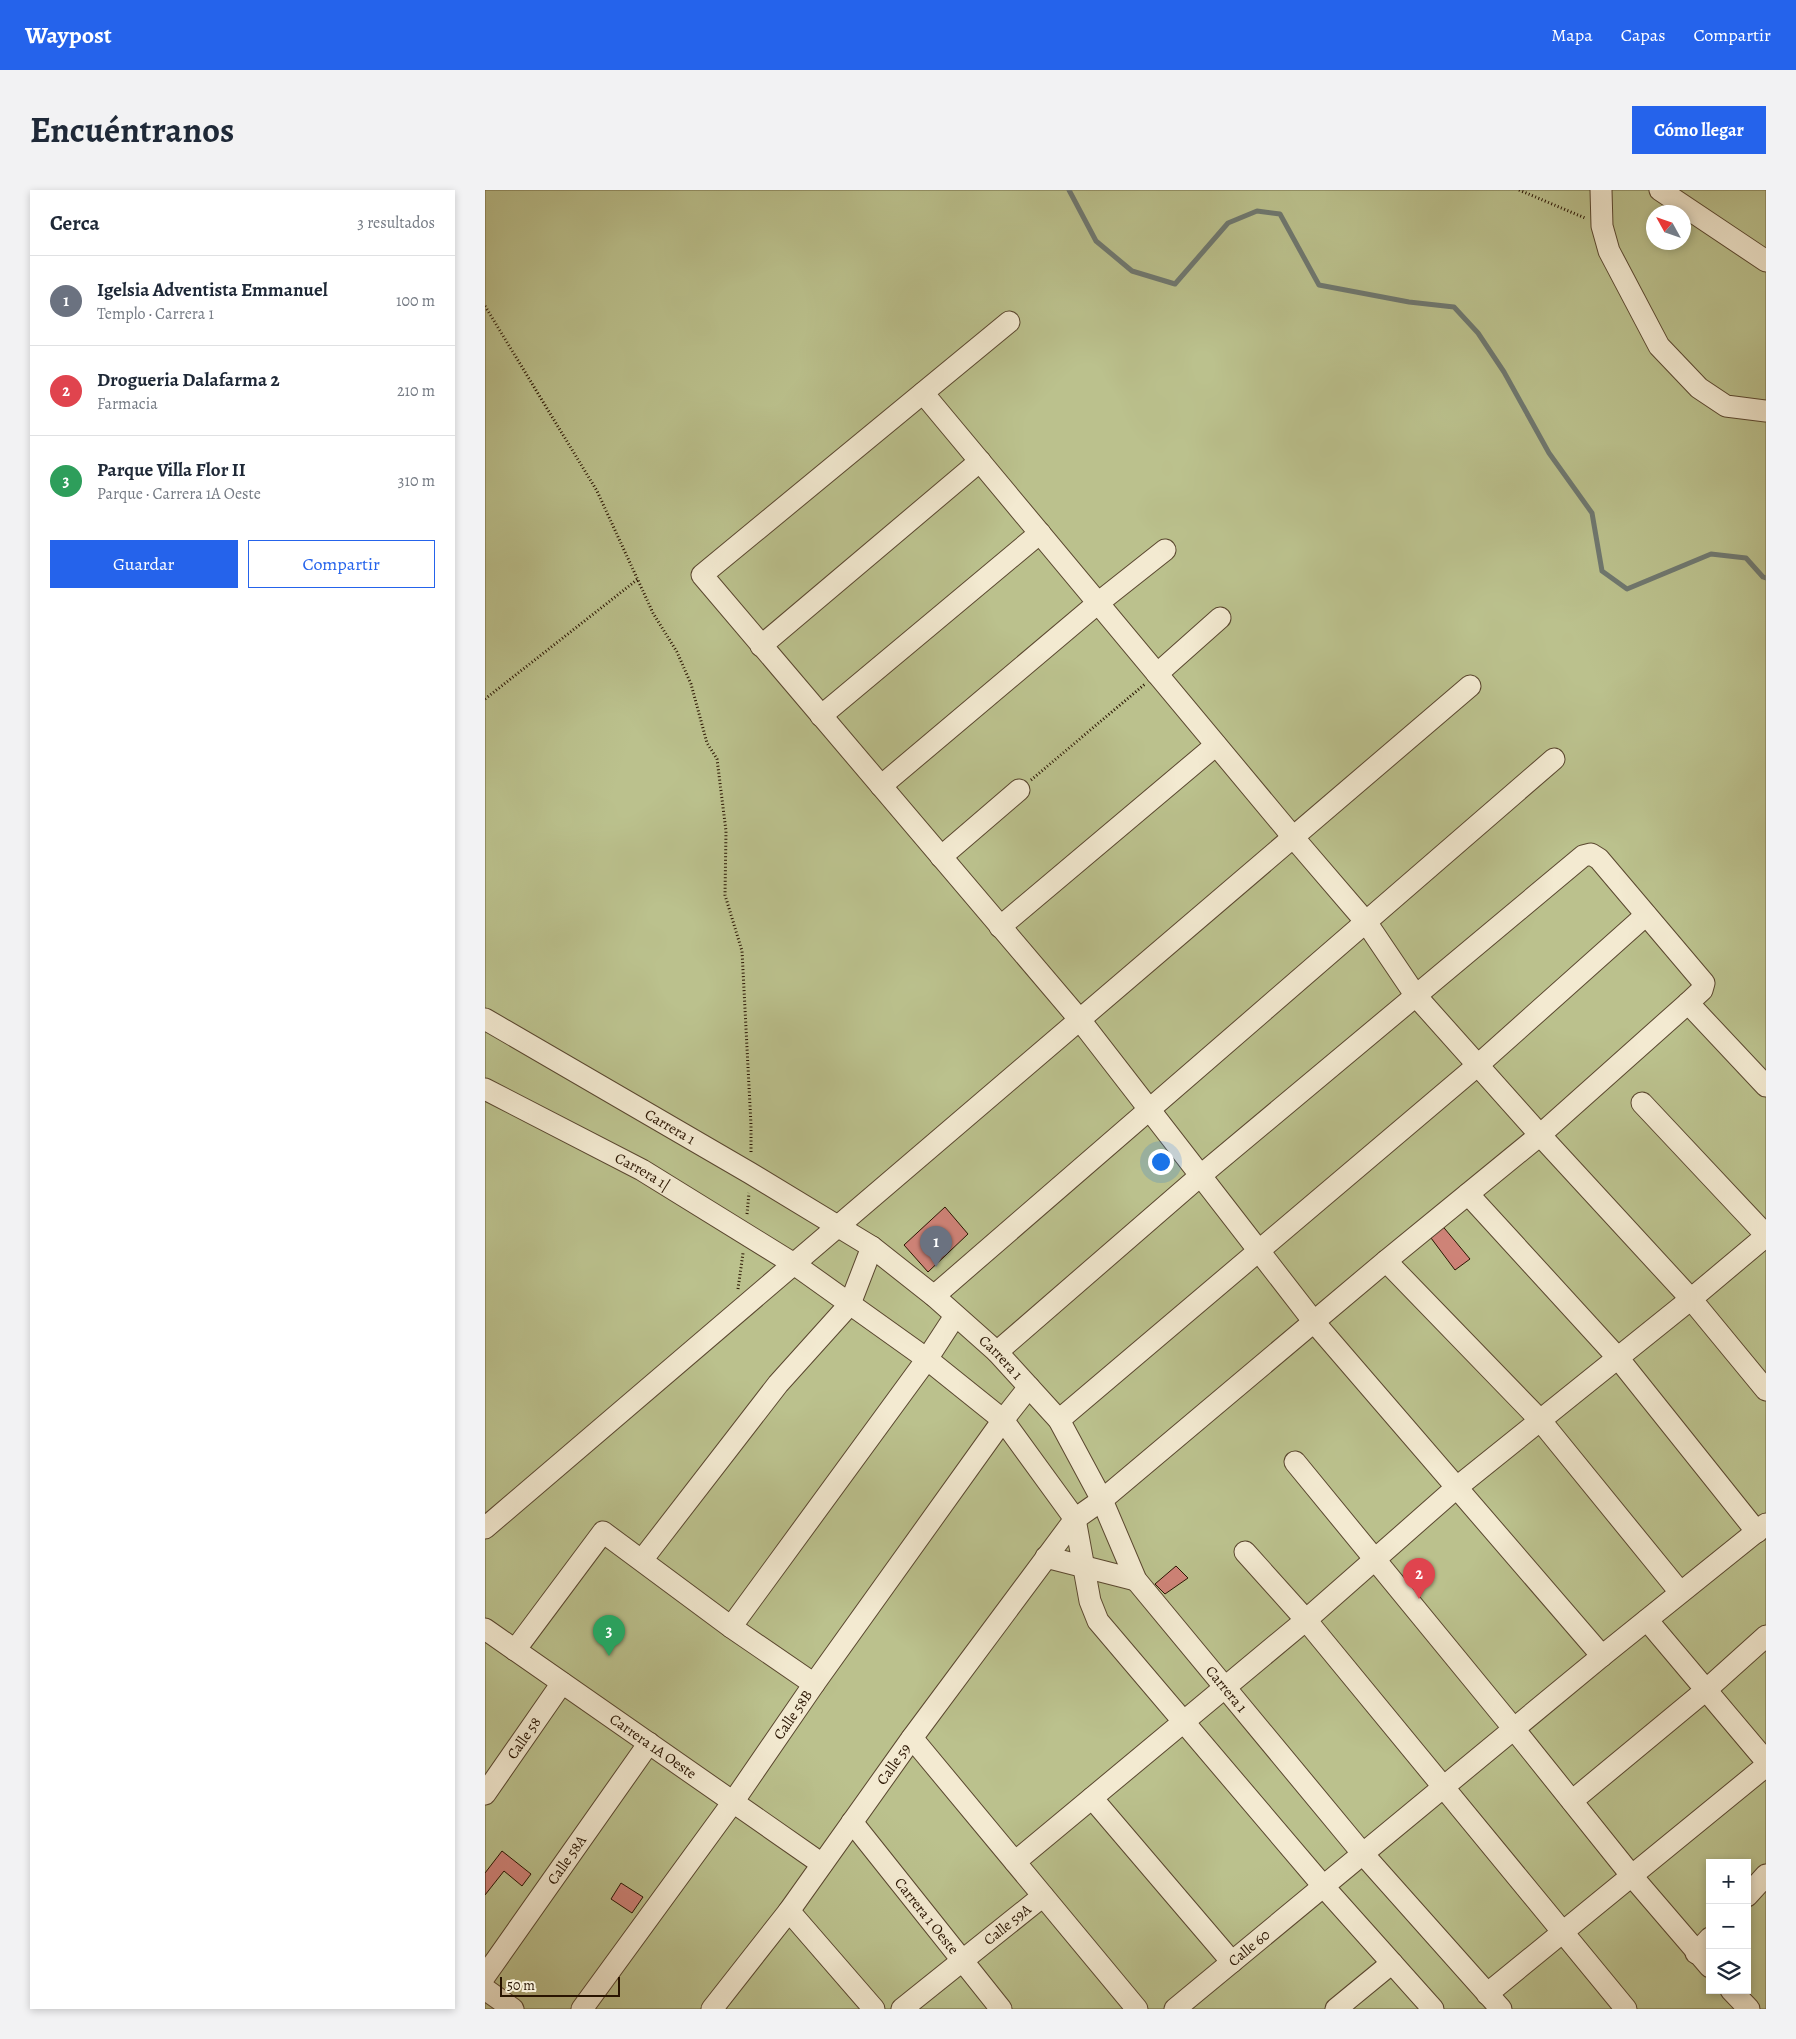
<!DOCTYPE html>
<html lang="es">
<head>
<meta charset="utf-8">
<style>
  body { margin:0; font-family:Alegreya,serif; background:#f2f2f3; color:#1f2937 }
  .controls { position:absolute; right:15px; bottom:15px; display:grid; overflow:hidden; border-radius:0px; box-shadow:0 2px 8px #0003 }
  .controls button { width:45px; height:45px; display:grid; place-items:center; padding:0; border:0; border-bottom:1px solid #e0e1e3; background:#fff; color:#1f2937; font:25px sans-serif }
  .compass { position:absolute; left:1161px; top:15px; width:45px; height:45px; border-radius:50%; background:#fff; box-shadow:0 2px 8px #0003; rotate:310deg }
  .scale { position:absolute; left:15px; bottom:12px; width:120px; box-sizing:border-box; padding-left:5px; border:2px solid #291401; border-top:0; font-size:14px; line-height:18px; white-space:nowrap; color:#291401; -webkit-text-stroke:4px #f3ead1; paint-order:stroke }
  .you { position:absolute; left:675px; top:971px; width:18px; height:18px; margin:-12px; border:4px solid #fff; border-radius:50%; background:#1a73e8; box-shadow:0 0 0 8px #1a73e833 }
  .badge { display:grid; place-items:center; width:32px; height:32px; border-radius:50%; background:#2563eb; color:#fff; font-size:16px; font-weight:700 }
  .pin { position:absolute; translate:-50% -41px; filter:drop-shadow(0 1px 2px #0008) }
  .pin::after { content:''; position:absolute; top:26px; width:18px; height:15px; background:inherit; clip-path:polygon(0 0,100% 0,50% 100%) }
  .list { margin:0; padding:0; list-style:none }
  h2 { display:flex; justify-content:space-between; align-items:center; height:65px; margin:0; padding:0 20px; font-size:21px }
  h2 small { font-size:16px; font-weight:400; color:#747a83 }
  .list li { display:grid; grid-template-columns:32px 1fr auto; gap:15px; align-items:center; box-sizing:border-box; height:90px; padding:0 20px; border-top:1px solid #e0e1e3 }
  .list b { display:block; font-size:19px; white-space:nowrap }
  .list p { margin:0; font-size:16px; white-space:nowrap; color:#747a83 }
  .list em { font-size:16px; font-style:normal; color:#747a83 }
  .actions { display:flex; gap:10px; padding:15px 20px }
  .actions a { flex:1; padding:11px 0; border:1px solid #2563eb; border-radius:0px; text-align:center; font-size:18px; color:#2563eb }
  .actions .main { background:#2563eb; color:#fff }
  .icon { flex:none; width:28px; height:28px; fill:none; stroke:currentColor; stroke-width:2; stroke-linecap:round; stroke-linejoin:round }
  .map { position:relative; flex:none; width:1281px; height:1819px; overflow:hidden; border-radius:0px }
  header { display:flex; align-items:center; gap:30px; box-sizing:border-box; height:70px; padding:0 25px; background:#2563eb; color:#fff }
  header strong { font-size:24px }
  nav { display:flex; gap:28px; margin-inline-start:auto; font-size:18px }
  .intro { display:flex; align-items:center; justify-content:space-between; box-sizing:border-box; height:120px; padding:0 30px }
  h1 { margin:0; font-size:35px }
  .button { padding:12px 22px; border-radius:0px; background:#2563eb; color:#fff; font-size:18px; font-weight:700 }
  main { display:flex; gap:30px; padding:0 30px }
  aside { flex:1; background:#fff; border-radius:0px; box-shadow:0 2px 8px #0003 }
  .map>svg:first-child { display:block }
  .green { fill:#bbc18d; stroke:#726a47; fill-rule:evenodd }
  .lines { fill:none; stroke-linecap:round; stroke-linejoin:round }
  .stream { stroke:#6f7870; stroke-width:5 }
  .building { fill:#cf8378; stroke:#291401 }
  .minor-casing { stroke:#5a472f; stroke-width:23 }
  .path { stroke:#291401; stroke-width:3; stroke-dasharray:1 2.5; stroke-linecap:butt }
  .minor { stroke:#f3ead1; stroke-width:21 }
  .labels { text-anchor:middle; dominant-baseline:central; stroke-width:4; stroke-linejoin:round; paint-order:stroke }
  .street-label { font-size:15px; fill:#291401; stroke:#f3ead1 }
</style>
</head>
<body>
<header>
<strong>Waypost</strong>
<nav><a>Mapa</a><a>Capas</a><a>Compartir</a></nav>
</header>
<div class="intro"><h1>Encuéntranos</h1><a class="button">Cómo llegar</a></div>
<main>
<aside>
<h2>Cerca<small>3 resultados</small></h2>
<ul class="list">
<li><span class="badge" style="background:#6b7280">1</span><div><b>Igelsia Adventista Emmanuel</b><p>Templo · Carrera 1</p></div><em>100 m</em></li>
<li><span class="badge" style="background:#e0444e">2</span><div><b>Drogueria Dalafarma 2</b><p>Farmacia</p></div><em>210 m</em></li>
<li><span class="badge" style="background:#2e9e5b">3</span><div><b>Parque Villa Flor II</b><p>Parque · Carrera 1A Oeste</p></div><em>310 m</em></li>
</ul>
<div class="actions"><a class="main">Guardar</a><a>Compartir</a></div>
</aside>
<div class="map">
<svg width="1281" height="1819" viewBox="0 0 1281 1819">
  <rect width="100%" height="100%" fill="#eddfb8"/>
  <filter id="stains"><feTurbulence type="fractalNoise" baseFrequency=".004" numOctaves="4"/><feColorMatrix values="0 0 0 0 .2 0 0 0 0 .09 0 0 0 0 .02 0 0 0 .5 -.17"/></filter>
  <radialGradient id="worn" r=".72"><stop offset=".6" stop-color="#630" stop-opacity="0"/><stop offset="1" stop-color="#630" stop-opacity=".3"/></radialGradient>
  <path class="green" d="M0 0H1281V1819H0ZM1168 22H1198V52H1168ZM1225 1673H1262V1800H1225Z"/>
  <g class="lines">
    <path class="stream" d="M584 0 611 51 647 81 690 94 743 33 772 21 795 24 834 95 924 112 969 117 993 143 1019 182 1064 263 1107 323 1117 381 1142 399 1226 364 1261 368 1278 387 1281 388"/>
  </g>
  <path class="building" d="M460 1017 483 1044 443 1082 419 1055Z
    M955 1033 985 1069 970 1080 943 1044Z
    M691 1376 703 1388 680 1404 670 1394Z
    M17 1661 46 1684 37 1696 19 1681 0 1705V1683Z
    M136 1693 158 1707 147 1723 126 1709Z"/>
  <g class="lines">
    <g class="minor-casing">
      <g id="minor">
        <path d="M1116 0 1117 36 1124 61 1174 156 1214 198 1241 216 1281 221"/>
        <path d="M1175 0 1281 71"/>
        <path d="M524 132 217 385 595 830 829 1132 1117 1466"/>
        <path d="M438 203 808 647 881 732 931 806 1055 945 1206 1109 1281 1200"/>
        <path d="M276 456 495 271"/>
        <path d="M672 484 735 428"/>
        <path d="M336 526 555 343"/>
        <path d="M396 596 613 413 680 360"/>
        <path d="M456 667 534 600"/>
        <path d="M515 737 731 555"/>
        <path d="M1203 813 1281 896"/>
        <path id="s1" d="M0 829 265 983 387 1057 449 1106 512 1162 574 1230 617 1310 651 1390 878 1664 1016 1819"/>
        <path id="s2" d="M0 899 157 980 309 1074 442 1169 518 1230 590 1329 605 1411 613 1431 839 1697 948 1819"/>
        <path d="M1157 913 1281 1045"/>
        <path d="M983 1004 1133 1168 1272 1342"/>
        <path d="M901 1071 1055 1230 1195 1402"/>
        <path d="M449 1106 1069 569"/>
        <path d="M574 1230 993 875 1161 725"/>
        <path d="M810 1272 1029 1539 1146 1685 1225 1777"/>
        <path d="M0 1338 985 496"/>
        <path d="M760 1362 821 1430 1141 1819"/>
        <path d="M561 1367 651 1390"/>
        <path d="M157 1370 293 1194 365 1114 387 1057"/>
        <path d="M1162 1430 1281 1571"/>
        <path d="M246 1437 442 1169 470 1126"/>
        <path id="s3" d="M0 1439 337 1674"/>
        <path d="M30 1460 118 1342 246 1437 329 1494"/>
        <path d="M427 1548 652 1819"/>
        <path id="s4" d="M0 1604 77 1493"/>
        <path d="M607 1608 747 1772"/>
        <path d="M1087 1611 1221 1500 1281 1446"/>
        <path id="s5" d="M367 1632 516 1819"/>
        <path d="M530 1672 821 1430 971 1298 1206 1109 1281 1046"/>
        <path d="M1262 1706 1281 1685"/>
        <path d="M304 1721 389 1819"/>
        <path d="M1211 1763 1225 1748"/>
        <path id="s6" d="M0 1786 164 1553"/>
        <path d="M0 1799 28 1819"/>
        <path d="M1246 1800 1264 1819"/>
        <path d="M1002 1804 1281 1576"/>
        <path id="s7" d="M97 1819 248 1612 329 1494 518 1230 544 1197"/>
        <path id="s8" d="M227 1819 304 1721 427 1548 590 1329 617 1310 901 1071 1055 945 1203 813 1217 800 1219 793 1114 669 1106 664 1098 666 715 986 512 1162"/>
        <path id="s9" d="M417 1819 558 1706"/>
        <path id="s10" d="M690 1819 1117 1466 1281 1334"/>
        <path d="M851 1819 907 1773"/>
      </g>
    </g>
    <path class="path" d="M1034 0 1100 28
      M0 116 112 301 168 423 192 462 206 494 222 553 232 569 241 641 240 705 257 761 266 935V962
      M0 509 153 389
      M546 590 660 494
      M262 1024 264 1003
      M253 1099 258 1063"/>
    <use href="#minor" class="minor"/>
  </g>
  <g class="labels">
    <g class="street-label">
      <text stroke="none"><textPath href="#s1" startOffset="214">Carrera 1</textPath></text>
      <text stroke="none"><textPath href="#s2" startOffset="178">Carrera 1|</textPath></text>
      <text stroke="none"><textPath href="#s1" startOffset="619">Carrera 1</textPath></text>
      <text stroke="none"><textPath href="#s1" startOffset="1024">Carrera 1</textPath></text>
      <text stroke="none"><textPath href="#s7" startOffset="362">Calle 58B</textPath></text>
      <text stroke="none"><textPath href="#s4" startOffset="68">Calle 58</textPath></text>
      <text stroke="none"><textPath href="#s3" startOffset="205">Carrera 1A Oeste</textPath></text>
      <text stroke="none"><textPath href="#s8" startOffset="305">Calle 59</textPath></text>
      <text stroke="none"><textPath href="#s6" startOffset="142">Calle 58A</textPath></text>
      <text stroke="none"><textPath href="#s5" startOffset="120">Carrera 1 Oeste</textPath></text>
      <text stroke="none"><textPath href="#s9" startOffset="135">Calle 59A</textPath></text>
      <text stroke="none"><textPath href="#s10" startOffset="96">Calle 60</textPath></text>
    </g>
  </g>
  <rect width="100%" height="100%" filter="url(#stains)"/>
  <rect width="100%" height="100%" fill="url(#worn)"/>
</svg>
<div class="controls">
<button>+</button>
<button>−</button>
<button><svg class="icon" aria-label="layers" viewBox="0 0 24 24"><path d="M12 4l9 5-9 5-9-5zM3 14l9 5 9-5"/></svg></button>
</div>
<svg class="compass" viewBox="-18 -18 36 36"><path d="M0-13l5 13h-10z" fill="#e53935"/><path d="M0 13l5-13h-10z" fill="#747a83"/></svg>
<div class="scale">50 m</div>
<div class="you"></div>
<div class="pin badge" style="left:451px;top:1077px;background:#6b7280">1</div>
<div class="pin badge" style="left:934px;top:1409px;background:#e0444e">2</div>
<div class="pin badge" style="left:124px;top:1466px;background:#2e9e5b">3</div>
</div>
</main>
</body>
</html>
